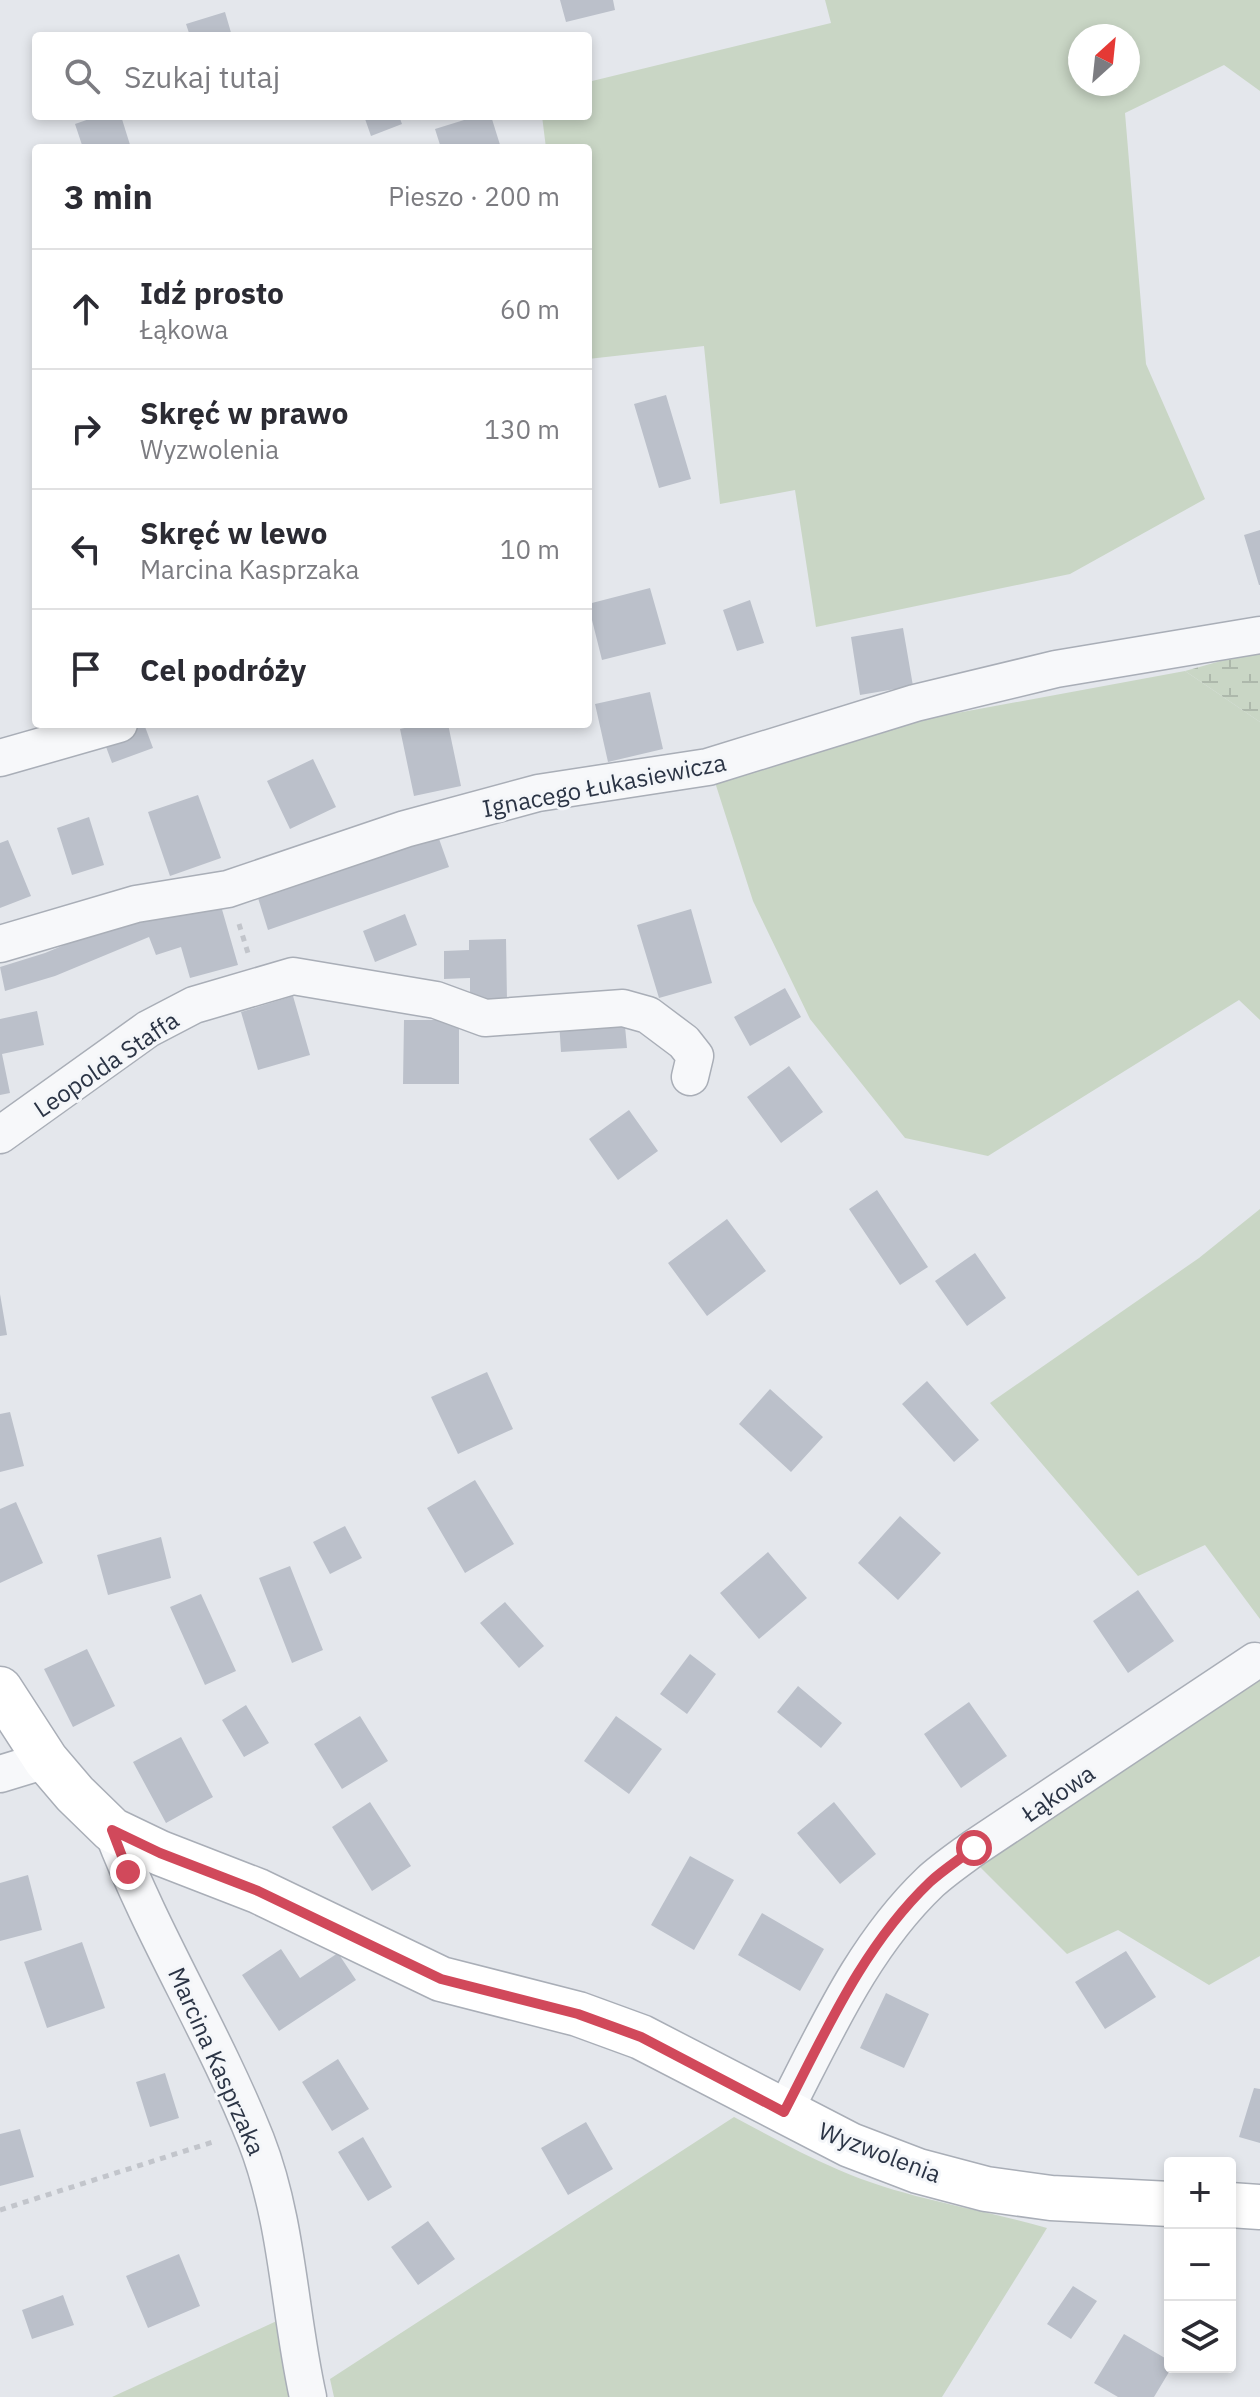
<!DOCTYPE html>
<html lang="pl">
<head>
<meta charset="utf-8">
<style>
  body { margin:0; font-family:"IBM Plex Sans",sans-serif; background:#f2f2f3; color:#2b2b33 }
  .controls { position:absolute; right:24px; bottom:24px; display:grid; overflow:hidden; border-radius:8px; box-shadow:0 4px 12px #0003 }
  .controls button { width:72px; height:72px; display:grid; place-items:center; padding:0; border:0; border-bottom:2px solid #e1e1e2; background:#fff; color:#2b2b33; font:40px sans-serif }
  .compass { position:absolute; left:1068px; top:24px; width:72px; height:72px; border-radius:50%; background:#fff; box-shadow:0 4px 12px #0003; rotate:27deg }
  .stop { position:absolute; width:24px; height:24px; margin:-18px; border:6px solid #d1495b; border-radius:50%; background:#fff }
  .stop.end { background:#d1495b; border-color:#fff; box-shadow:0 2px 8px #0008 }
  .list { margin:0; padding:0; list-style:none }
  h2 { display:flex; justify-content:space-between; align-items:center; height:104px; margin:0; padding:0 32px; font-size:34px }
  h2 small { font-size:26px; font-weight:400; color:#7c7c81 }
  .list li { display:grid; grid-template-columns:52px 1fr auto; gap:24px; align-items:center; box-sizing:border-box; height:120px; padding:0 32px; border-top:2px solid #e1e1e2 }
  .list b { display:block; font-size:30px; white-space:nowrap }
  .list p { margin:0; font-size:26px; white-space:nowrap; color:#7c7c81 }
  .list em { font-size:26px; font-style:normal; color:#7c7c81 }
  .icon { flex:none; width:44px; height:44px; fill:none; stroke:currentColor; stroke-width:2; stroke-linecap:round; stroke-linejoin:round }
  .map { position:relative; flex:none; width:1260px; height:2397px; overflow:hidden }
  .search { position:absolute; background:#fff; box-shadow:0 4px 12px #0003; left:32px; top:32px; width:560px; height:88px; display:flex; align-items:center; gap:20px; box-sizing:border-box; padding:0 28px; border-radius:8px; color:#7c7c81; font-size:30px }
  .panel { position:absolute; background:#fff; box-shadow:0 4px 12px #0003; left:32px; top:144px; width:560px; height:584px; border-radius:8px }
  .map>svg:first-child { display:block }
  .grass { fill:#c9d6c5; fill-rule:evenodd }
  .wetland { fill:url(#wetland-marsh) }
  .building { fill:#bbc0ca }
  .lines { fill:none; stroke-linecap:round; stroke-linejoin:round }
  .street-casing { stroke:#a9aeb7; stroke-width:39 }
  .secondary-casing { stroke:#a9aeb7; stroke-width:47 }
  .path { stroke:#c2c5cb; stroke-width:5; stroke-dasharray:6 6; stroke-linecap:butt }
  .street { stroke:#f7f8fa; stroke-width:36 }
  .secondary { stroke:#fff; stroke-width:44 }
  .route { stroke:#d1495b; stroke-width:10 }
  .labels { text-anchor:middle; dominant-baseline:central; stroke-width:6; stroke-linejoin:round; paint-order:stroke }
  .street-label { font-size:24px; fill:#2b3445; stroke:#f4f6f9 }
</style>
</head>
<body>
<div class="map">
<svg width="1260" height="2397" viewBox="0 0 1260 2397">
  <defs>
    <pattern id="wetland-marsh" width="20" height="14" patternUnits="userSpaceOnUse" patternTransform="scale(2)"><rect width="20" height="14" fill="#c9d6c5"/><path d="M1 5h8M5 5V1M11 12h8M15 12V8" fill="none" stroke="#adb8ab"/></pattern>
  </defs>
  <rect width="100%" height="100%" fill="#e4e7ec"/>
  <path class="grass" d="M825 0H1260V91L1224 65 1125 113 1146 364 1205 499 1070 574 816 627 795 490 720 504 704 346 588 359V148H546L542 116H588V82L831 23ZM1128 36V84H1080V36Z
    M1185 671 1260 722V1020L1239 1000 988 1156 905 1138 810 1019 753 901 713 776 919 720Z
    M1260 1209V1619L1205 1545 1138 1576 990 1403 1199 1258Z
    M1260 1674V1956L1209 1985 1118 1930 1067 1954 974 1861Z
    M734 2117C768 2135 803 2155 839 2170 905 2199 978 2208 1047 2228L942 2397H334L330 2379Z
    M281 2319 294 2397H112Z"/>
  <path class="wetland" d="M1260 650V722L1185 671Z"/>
  <path class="building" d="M560 0H613L615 10 566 22Z
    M225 12 232 36H190L186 24Z
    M98 116H121L131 148H83L75 124Z
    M364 116H399L402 124 371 136Z
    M477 116H491L501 148H441L435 129Z
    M666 395 691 479 659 488 634 404Z
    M1260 530V585H1259L1244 535Z
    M650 588 666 644 602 660 588 604Z
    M750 600 764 643 737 651 723 610Z
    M903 628 913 686 860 695 851 637Z
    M650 692 663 749 608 762 595 704Z
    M136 724H144L153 748 112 763 102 736Z
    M422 724H448L461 786 414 796 400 729Z
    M313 759 336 807 290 829 267 781Z
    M198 795 221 858 170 876 148 812Z
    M89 817 104 865 72 875 57 828Z
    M438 836 449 867 268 930 258 898Z
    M8 840 31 896 0 908V843Z
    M217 892 238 965 190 978 181 947 156 955 149 937 55 976 5 991 0 967 45 953 139 914Z
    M691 909 712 983 659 998 637 925Z
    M405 914 417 945 375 962 363 931Z
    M506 939 507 1001 470 1002V978L444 979V951L469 950V940Z
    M785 988 801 1017 750 1046 734 1017Z
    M293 996 310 1055 258 1070 241 1012Z
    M37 1011 44 1045 2 1054 10 1093 0 1095V1019Z
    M624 1015 627 1048 561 1052 559 1021Z
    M404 1020H459V1084H403Z
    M789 1066 823 1112 781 1143 747 1097Z
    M629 1110 658 1151 618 1180 589 1139Z
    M877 1190 928 1267 900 1285 849 1209Z
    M727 1219 766 1271 707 1316 668 1263Z
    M975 1253 1006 1298 967 1326 935 1281Z
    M0 1294 7 1335 0 1336Z
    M487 1372 513 1429 458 1454 431 1397Z
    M927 1381 979 1440 954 1462 902 1404Z
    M770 1389 823 1437 791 1472 739 1424Z
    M10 1412 24 1466 0 1472V1414Z
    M475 1480 514 1544 465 1573 427 1508Z
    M16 1502 43 1563 0 1583V1509Z
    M900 1516 941 1553 898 1600 858 1563Z
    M345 1526 362 1558 330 1574 313 1542Z
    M161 1537 171 1578 108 1595 97 1555Z
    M768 1552 807 1598 759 1639 720 1593Z
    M290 1566 323 1650 292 1663 259 1578Z
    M1138 1590 1174 1641 1128 1673 1093 1621Z
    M201 1594 236 1671 205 1685 170 1607Z
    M505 1602 544 1646 519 1668 480 1623Z
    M87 1649 115 1706 73 1727 44 1669Z
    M690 1654 716 1674 687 1714 660 1694Z
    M798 1686 842 1723 821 1748 777 1712Z
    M969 1702 1007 1756 961 1788 924 1734Z
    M246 1705 269 1743 244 1757 222 1720Z
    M360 1716 388 1761 342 1789 314 1744Z
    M616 1716 662 1749 629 1794 584 1761Z
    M181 1737 213 1797 166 1823 133 1762Z
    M370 1802 411 1866 372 1891 332 1827Z
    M834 1802 876 1854 840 1884 797 1833Z
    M690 1856 734 1880 694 1950 651 1925Z
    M28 1875 42 1930 0 1941V1883Z
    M762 1913 824 1949 800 1991 738 1955Z
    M82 1942 105 2008 47 2028 24 1962Z
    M281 1949 300 1978 338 1953 356 1980 279 2031 242 1975Z
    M1126 1951 1156 1997 1105 2029 1075 1982Z
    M886 1993 929 2014 904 2068 860 2048Z
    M338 2059 369 2109 332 2131 302 2082Z
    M165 2073 179 2118 150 2127 136 2082Z
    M1254 2088 1260 2089V2143L1239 2137Z
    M586 2122 613 2169 568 2195 541 2148Z
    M20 2129 34 2177 0 2186V2134Z
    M363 2137 392 2187 368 2201 338 2152Z
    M428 2221 455 2259 418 2285 391 2247Z
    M179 2254 200 2306 148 2328 126 2276Z
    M1073 2286 1097 2301 1071 2339 1047 2324Z
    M63 2295 74 2325 32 2339 22 2310Z
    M1124 2334 1170 2361 1172 2367 1154 2397H1118L1094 2383Z"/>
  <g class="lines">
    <g class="street-casing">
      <path id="street" d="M0 758 119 724
        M0 944 136 904 228 889 405 829 538 793 708 767 915 703 1056 669 1260 635
        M0 1135 148 1029 194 1005 293 976 436 1000 485 1018 623 1008 648 1015 684 1042 695 1056 690 1077
        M0 1774 46 1760
        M112 1830C153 1937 214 2034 256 2140 288 2222 289 2312 308 2397
        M784 2112C826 2031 863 1946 930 1882 943 1870 959 1859 974 1848L1255 1661"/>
    </g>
    <g class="secondary-casing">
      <path id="secondary" d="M0 1689 46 1760 75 1794 112 1830 160 1853 258 1891 441 1979 578 2014 641 2037 850 2145 918 2171 986 2189 1051 2198 1170 2204
        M1230 2205 1260 2207"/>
    </g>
    <path class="path" d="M239 924 248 953
      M0 2210 216 2141"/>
    <use href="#street" class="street"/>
    <use href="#secondary" class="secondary"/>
  </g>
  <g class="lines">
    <path class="route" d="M128 1872 112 1830 160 1853 258 1891 441 1979 578 2014 641 2037 784 2112C826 2031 863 1946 930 1882 943 1870 960 1859 974 1848"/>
  </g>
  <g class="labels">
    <g class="street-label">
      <text transform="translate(604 785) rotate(-11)">Ignacego Łukasiewicza</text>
      <text transform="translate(106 1064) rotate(-34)">Leopolda Staffa</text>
      <text transform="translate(1058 1793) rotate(-34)">Łąkowa</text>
      <text transform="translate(217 2061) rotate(66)">Marcina Kasprzaka</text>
      <text transform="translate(880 2152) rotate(21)">Wyzwolenia</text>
    </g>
  </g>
</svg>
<div class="controls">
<button>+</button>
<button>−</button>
<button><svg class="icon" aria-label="layers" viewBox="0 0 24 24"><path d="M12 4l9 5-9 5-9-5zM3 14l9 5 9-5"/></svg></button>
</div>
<svg class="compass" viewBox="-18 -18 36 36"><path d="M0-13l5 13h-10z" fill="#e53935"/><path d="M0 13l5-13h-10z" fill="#7c7c81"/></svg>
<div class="stop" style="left:974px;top:1848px"></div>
<div class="stop end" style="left:128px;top:1872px"></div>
<div class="search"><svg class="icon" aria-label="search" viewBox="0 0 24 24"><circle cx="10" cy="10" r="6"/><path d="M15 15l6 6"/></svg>Szukaj tutaj</div>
<section class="panel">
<h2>3 min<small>Pieszo · 200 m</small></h2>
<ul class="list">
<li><svg class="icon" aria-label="ahead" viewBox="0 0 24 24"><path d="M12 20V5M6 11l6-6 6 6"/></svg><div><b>Idź prosto</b><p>Łąkowa</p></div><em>60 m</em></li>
<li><svg class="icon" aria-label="right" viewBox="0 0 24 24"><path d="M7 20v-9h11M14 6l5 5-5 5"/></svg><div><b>Skręć w prawo</b><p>Wyzwolenia</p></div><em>130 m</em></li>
<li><svg class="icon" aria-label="left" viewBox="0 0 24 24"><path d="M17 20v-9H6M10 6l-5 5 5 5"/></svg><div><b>Skręć w lewo</b><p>Marcina Kasprzaka</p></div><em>10 m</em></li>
<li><svg class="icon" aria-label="arrive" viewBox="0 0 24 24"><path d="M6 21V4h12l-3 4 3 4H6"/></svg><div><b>Cel podróży</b></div></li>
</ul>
</section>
</div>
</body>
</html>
